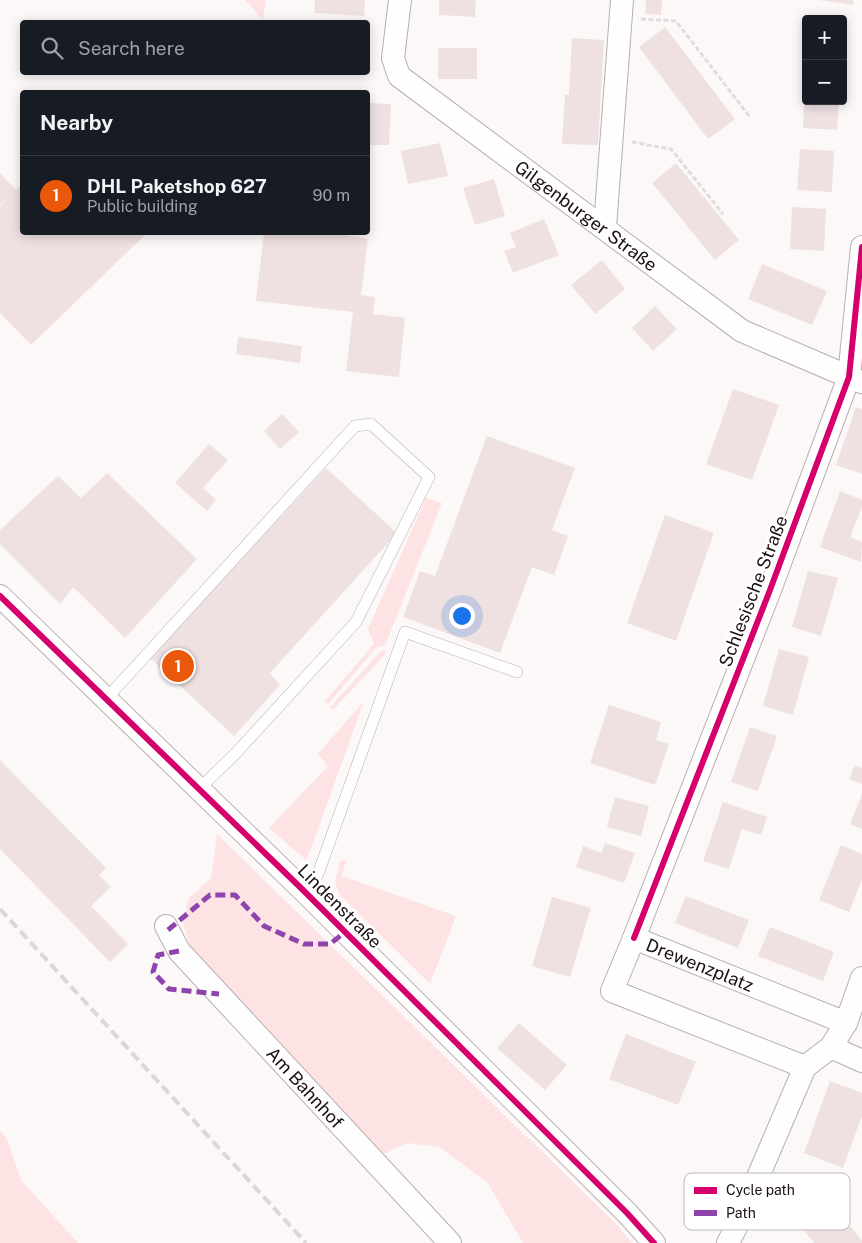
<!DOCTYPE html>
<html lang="en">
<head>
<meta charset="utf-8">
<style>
  body { margin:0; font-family:"Public Sans",sans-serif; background:#20242c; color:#f1f3f6 }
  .controls { position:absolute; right:15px; top:15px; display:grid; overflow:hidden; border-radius:5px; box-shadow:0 2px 12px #0003 }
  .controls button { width:45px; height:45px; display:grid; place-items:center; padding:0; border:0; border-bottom:1px solid #363941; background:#171b24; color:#f1f3f6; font:25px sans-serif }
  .you { position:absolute; left:461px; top:615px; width:18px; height:18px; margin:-12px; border:4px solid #fff; border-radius:50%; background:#1a73e8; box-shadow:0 0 0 8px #1a73e833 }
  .badge { display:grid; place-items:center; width:32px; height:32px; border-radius:50%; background:#ea580c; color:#fff; font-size:16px; font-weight:700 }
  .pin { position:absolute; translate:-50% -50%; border:2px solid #fff; box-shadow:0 1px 5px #0006 }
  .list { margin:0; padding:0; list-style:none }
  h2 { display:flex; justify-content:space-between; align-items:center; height:65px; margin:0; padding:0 20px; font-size:21px }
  h2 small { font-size:16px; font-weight:400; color:#9ea1a6 }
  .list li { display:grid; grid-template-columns:32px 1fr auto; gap:15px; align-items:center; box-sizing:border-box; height:80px; padding:0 20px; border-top:1px solid #363941 }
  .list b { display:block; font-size:19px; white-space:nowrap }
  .list p { margin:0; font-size:16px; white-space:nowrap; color:#9ea1a6 }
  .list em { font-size:16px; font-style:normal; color:#9ea1a6 }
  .icon { flex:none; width:28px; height:28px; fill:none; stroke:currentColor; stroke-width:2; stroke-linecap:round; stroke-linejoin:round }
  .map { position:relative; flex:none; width:862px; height:1243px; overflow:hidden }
  .search { position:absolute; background:#171b24; box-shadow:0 2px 12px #0003; left:20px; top:20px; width:350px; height:55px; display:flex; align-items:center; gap:12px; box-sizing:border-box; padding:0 18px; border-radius:5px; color:#9ea1a6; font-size:19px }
  .panel { position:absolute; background:#171b24; box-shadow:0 2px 12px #0003; left:20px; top:90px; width:350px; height:145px; border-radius:5px }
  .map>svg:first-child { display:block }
  .green { fill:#fee3e4 }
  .building { fill:#efe0e1 }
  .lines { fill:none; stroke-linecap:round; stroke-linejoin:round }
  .lane-casing { stroke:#b8afaf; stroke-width:12 }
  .street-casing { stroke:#b8afaf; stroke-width:24 }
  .path { stroke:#dedcdc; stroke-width:3; stroke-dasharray:5 2.5; stroke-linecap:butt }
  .lane { stroke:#fffefe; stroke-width:11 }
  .street { stroke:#fffefe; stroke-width:22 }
  .rail { stroke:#d9d7d8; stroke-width:4; stroke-dasharray:10 5; stroke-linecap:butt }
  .quiet { stroke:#8e44ad; stroke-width:5; stroke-dasharray:10 5; stroke-linecap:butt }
  .cycleway-casing { stroke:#fff; stroke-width:9 }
  .cycleway { stroke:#d6006c; stroke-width:6 }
  .labels { text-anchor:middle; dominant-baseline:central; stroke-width:5; stroke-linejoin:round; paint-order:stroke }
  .street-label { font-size:18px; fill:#1c1011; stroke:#fff }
  .key { fill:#fff; stroke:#bbb7b8; stroke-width:1 }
  .key-label { font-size:14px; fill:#1c1011 }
</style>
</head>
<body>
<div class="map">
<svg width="862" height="1243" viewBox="0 0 862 1243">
  <rect width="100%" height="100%" fill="#fdf8f8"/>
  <path class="green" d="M245 0H266L263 20Z
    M426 498 442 503 385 646 377 647 328 704 325 701 374 644 368 629Z
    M382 650 386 651 384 656 333 710 330 707Z
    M364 701 312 846 306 860 269 828 328 766 318 754Z
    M217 834 615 1223 632 1243H523L487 1182 439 1147 407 1143 380 1156 190 947 183 923 189 898 211 878Z
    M346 860 342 876 456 916 430 984 339 894 335 881 340 861Z
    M0 1131 6 1137 21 1180 78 1243H0Z"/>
  <path class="building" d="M315 0H365L364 16 314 13Z
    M439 0H476L475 17 439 15Z
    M646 0H662L661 15 645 14Z
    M819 0H853V5Z
    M665 27 735 119 708 139 639 47Z
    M843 31H846L845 57H843Z
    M572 38 604 40 598 145 562 144 565 95H569Z
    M438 48H477V79H438Z
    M804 101H839L837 130 803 128Z
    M368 103 391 104 389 145H368Z
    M440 143 448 176 408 184 401 151Z
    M800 149 834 151 832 192 797 190Z
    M676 163 739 240 715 260 652 183Z
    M0 173 16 190 0 205Z
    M494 179 505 216 475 225 463 188Z
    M22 184V232H148L31 345 0 313V206Z
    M792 207 826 209 824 251 790 249Z
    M544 219 559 255 513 273 504 251 516 247 510 233Z
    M264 232H325L368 239 361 295 375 297 373 314 405 318 399 377 346 371 353 312 256 301Z
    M602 260 625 289 595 314 571 285Z
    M762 264 827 291 812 325 748 299Z
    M655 306 677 329 653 351 632 328Z
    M238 337 302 346 300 363 236 354Z
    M733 389 779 405 752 480 706 464Z
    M856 407 862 409V474L836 465Z
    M282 414 299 432 280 449 264 431Z
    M487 436 575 468 552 530 568 536 554 575 532 567 500 653 403 617 420 571 435 576Z
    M209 444 228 460 203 488 216 500 207 511 175 483Z
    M326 468 397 533 270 673 280 685 234 736 150 658Z
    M107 473 197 559 125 638 73 587 60 604 0 544V530L58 476 81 498Z
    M840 491 862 500V507L850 537 862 542 861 562 820 547Z
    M665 515 714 533 676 641 627 623Z
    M808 571 838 578 821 636 792 627Z
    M779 649 809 657 793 715 763 706Z
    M609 705 661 722 656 740 669 744 655 785 590 763Z
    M750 727 777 736 758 791 731 782Z
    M0 760 106 868 99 875 111 887 91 906 128 944 110 962 0 849Z
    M855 765 862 768V784L849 779Z
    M862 794V829L850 824Z
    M615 797 649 806 641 836 607 827Z
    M723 802 767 817 761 835 742 829 729 869 703 861Z
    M605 843 635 853 624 883 576 867 583 846 601 853Z
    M841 845 862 854V880L849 912 819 900Z
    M686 896 749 920 738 948 675 923Z
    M552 897 591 908 570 977 532 966Z
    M770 927 834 952 823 981 758 956Z
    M519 1023 567 1065 545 1090 497 1048Z
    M626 1034 696 1062 678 1105 609 1079Z
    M830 1081 862 1093V1116L843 1168 804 1153Z
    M815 1181 862 1241V1243H814L784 1205Z"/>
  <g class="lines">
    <g class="lane-casing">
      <path id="lane" d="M106 699 355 426 371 424 429 477 356 622 236 753 199 789
        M303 890 318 874 405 632 517 672"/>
    </g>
    <g class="street-casing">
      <g id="street">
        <path id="s1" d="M400 0 393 58 399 76 742 331 861 382"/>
        <path d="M605 227 622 0"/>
        <path d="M0 596 303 890 627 1213 654 1243"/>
        <path id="s2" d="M166 926 179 951 450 1243"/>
        <path d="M634 938 770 590 849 377 862 247"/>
        <path d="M831 1047 862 1061"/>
        <path id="s3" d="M805 1067 612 991 634 938 846 1023"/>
        <path d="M728 1243 740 1219 805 1067 831 1047 846 1023 862 978"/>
      </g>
    </g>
    <path class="path" d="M641 19 676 21 750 117
      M632 142 671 149 723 214"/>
    <use href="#lane" class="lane"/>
    <use href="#street" class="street"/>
    <path class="rail" d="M0 909 306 1243"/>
    <path class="quiet" d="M168 930 210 895H235L264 926 304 944H330L345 932
      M179 951 158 955 153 972 169 989 219 994"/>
    <g class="cycleway-casing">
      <path id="cycleway" d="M0 596 303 890 627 1213 654 1243
        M634 938 770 590 849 377 862 247"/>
    </g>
    <use href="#cycleway" class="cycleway"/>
  </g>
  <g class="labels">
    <g class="street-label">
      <text stroke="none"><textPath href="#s1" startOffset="311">Gilgenburger Straße</textPath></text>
      <text transform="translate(753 591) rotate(-69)">Schlesische Straße</text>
      <text transform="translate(340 906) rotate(45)">Lindenstraße</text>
      <text stroke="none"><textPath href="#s3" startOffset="336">Drewenzplatz</textPath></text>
      <text stroke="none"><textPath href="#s2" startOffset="214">Am Bahnhof</textPath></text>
    </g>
  </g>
  <rect x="684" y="1173" width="166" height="57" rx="8" class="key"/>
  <rect x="694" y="1187" width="23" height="7" fill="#d6006c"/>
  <rect x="694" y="1210" width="23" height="6" fill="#8e44ad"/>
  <g class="key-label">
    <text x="726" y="1195">Cycle path</text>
    <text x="726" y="1218">Path</text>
  </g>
</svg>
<div class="controls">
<button>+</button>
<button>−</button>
</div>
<div class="you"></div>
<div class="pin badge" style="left:178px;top:666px">1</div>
<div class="search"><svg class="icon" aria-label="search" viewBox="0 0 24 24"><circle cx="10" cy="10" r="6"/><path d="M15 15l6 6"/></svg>Search here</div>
<section class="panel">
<h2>Nearby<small></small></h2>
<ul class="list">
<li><span class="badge">1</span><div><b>DHL Paketshop 627</b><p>Public building</p></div><em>90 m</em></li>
</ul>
</section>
</div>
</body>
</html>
